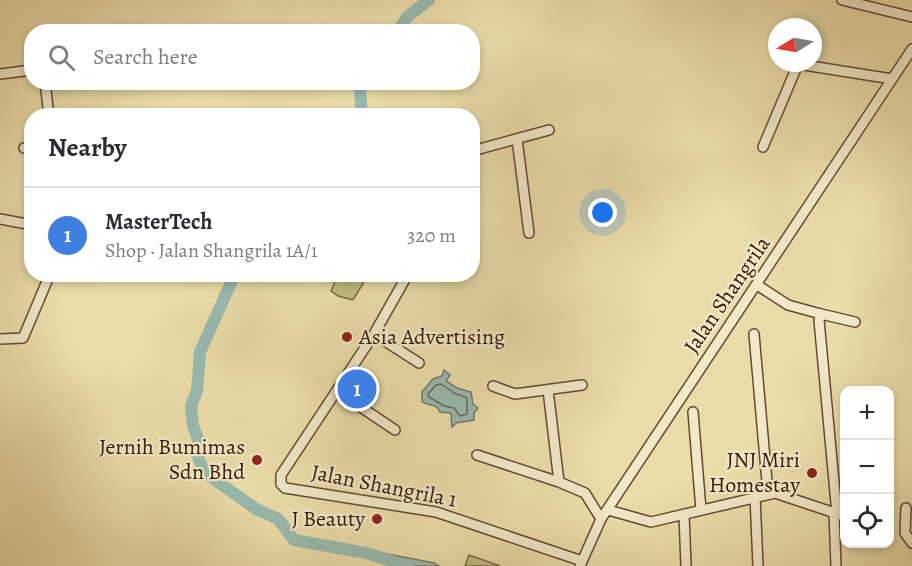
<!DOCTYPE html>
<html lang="en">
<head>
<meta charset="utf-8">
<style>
  body { margin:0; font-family:Alegreya,serif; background:#f7f7f7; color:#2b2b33 }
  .controls { position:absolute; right:18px; bottom:18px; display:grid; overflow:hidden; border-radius:12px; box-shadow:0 3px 9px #0003 }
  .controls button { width:54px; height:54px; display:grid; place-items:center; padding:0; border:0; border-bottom:2px solid #e1e1e2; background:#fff; color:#2b2b33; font:30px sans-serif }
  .compass { position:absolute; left:768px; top:18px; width:54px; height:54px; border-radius:50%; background:#fff; box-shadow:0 3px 9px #0003; rotate:259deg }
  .you { position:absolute; left:603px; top:213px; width:21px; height:21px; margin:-15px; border:4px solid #fff; border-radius:50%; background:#1a73e8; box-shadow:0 0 0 9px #1a73e833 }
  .badge { display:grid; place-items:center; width:39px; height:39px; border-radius:50%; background:#7c3aed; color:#fff; font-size:20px; font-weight:700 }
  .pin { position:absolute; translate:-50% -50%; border:3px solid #fff; box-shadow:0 2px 6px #0006 }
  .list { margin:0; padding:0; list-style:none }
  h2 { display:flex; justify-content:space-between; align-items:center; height:78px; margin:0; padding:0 24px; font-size:26px }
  h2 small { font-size:20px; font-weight:400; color:#7c7c81 }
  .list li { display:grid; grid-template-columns:39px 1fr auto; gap:18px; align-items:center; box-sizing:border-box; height:96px; padding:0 24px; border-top:2px solid #e1e1e2 }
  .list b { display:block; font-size:22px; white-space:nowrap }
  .list p { margin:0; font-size:20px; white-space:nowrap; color:#7c7c81 }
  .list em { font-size:20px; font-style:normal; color:#7c7c81 }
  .icon { flex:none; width:33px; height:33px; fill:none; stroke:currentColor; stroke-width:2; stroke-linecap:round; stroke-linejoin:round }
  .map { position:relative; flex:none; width:912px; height:566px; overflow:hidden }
  .search { position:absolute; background:#fff; box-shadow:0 3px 9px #0003; left:24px; top:24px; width:456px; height:66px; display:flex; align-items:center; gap:15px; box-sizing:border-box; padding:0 21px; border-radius:24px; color:#7c7c81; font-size:22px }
  .panel { position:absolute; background:#fff; box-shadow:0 3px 9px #0003; left:24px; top:108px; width:456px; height:174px; border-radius:24px }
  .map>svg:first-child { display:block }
  .green { fill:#bfbe82; stroke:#7c6c46; stroke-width:1.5 }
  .water { fill:#99baaf; stroke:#727a6d; stroke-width:1.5 }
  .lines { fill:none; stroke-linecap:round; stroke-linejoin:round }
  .shore { stroke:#686a5c; stroke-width:1.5 }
  .river { stroke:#99baaf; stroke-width:12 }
  .minor-casing { stroke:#644a31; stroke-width:12 }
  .minor { stroke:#f1e8c7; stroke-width:9 }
  .poi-dot { fill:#8f2418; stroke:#f1e8c7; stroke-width:2 }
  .labels { text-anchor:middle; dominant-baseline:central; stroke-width:4.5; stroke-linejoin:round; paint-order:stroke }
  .street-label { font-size:22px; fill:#381909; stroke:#f1e8c7 }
  .poi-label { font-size:22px; fill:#381909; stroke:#f1e8c7; text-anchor:end }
</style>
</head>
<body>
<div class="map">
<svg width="912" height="566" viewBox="0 0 912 566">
  <rect width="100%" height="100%" fill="#eadca9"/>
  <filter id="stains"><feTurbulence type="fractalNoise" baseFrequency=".00333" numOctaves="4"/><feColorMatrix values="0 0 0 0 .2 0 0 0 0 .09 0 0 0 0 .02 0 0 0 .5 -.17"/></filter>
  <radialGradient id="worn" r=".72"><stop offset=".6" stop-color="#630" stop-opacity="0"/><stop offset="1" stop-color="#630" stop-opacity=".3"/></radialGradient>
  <path class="green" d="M338 275H350L364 282 353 300 338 296 331 291Z
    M469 555 500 566H465Z"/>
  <path class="water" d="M444 370 450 375 446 381 457 388 471 392 473 404 478 408 474 413V420L456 423 452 427 451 413 440 412 437 407 422 402V392L433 379 442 376Z
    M377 552 434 563 439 566H396L366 553Z"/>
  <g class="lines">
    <path class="shore" d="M441 384 454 393 467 398V414L460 416 454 408 444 406 429 397 428 394 436 385Z"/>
    <path class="river" d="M397 32 407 17 429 0
      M362 116 360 90 364 82
      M235 274 200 352 197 391 191 406 193 426 198 439V457L202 467 214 479 256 509 278 519 294 540 366 553 408 566"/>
    <g class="minor-casing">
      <path id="minor" d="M842 0 912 17
        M0 74 32 70
        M45 82 49 116
        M517 139 529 233
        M763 147 798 64 892 79
        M24 148 32 149
        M472 151 549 130
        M0 219 32 225
        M408 274 374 334 281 475V484L285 488 436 512 582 561
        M757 285 788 305 821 314 819 320 837 514
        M821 314 855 322
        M374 334 419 363
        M754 334 768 493
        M0 339 23 338 50 274
        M493 386 515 394 582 385
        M548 390 559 482 585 493 601 519
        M337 391 395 430
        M693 412 701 510
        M477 455 559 482
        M755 496 758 566
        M906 508 905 533 912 543
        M608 510 651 522 775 493 844 516
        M834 513 836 566
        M684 514 686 566
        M580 566 601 519 912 49"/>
    </g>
    <use href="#minor" class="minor"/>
  </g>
  <g class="poi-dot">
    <circle cx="347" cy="337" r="6"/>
    <circle cx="257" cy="460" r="6"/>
    <circle cx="812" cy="473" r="6"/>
    <circle cx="377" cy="519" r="6"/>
  </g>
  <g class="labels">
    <g class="street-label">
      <text transform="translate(727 295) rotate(-56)">Jalan Shangrila</text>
      <text transform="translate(384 486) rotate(11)">Jalan Shangrila 1</text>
    </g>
    <g class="poi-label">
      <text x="359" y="337" text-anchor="start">Asia Advertising</text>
      <text x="245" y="447">Jernih Bumimas<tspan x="245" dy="25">Sdn Bhd</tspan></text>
      <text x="800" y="460">JNJ Miri<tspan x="800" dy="25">Homestay</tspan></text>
      <text x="365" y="519">J Beauty</text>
    </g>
  </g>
  <rect width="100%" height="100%" filter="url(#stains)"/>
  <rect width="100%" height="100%" fill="url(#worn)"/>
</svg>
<div class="controls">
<button>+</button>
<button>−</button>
<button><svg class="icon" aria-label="locate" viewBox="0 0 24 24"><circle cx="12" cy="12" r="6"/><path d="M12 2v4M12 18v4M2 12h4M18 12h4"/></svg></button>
</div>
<svg class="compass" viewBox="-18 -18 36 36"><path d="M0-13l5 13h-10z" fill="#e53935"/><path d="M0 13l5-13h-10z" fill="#7c7c81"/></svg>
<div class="you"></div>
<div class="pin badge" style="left:357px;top:389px;background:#3f7fe0">1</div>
<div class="search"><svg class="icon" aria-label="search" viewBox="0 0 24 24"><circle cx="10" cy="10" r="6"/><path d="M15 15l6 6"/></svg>Search here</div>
<section class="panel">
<h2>Nearby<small></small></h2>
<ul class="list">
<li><span class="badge" style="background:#3f7fe0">1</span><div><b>MasterTech</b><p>Shop · Jalan Shangrila 1A/1</p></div><em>320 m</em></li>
</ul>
</section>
</div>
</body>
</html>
